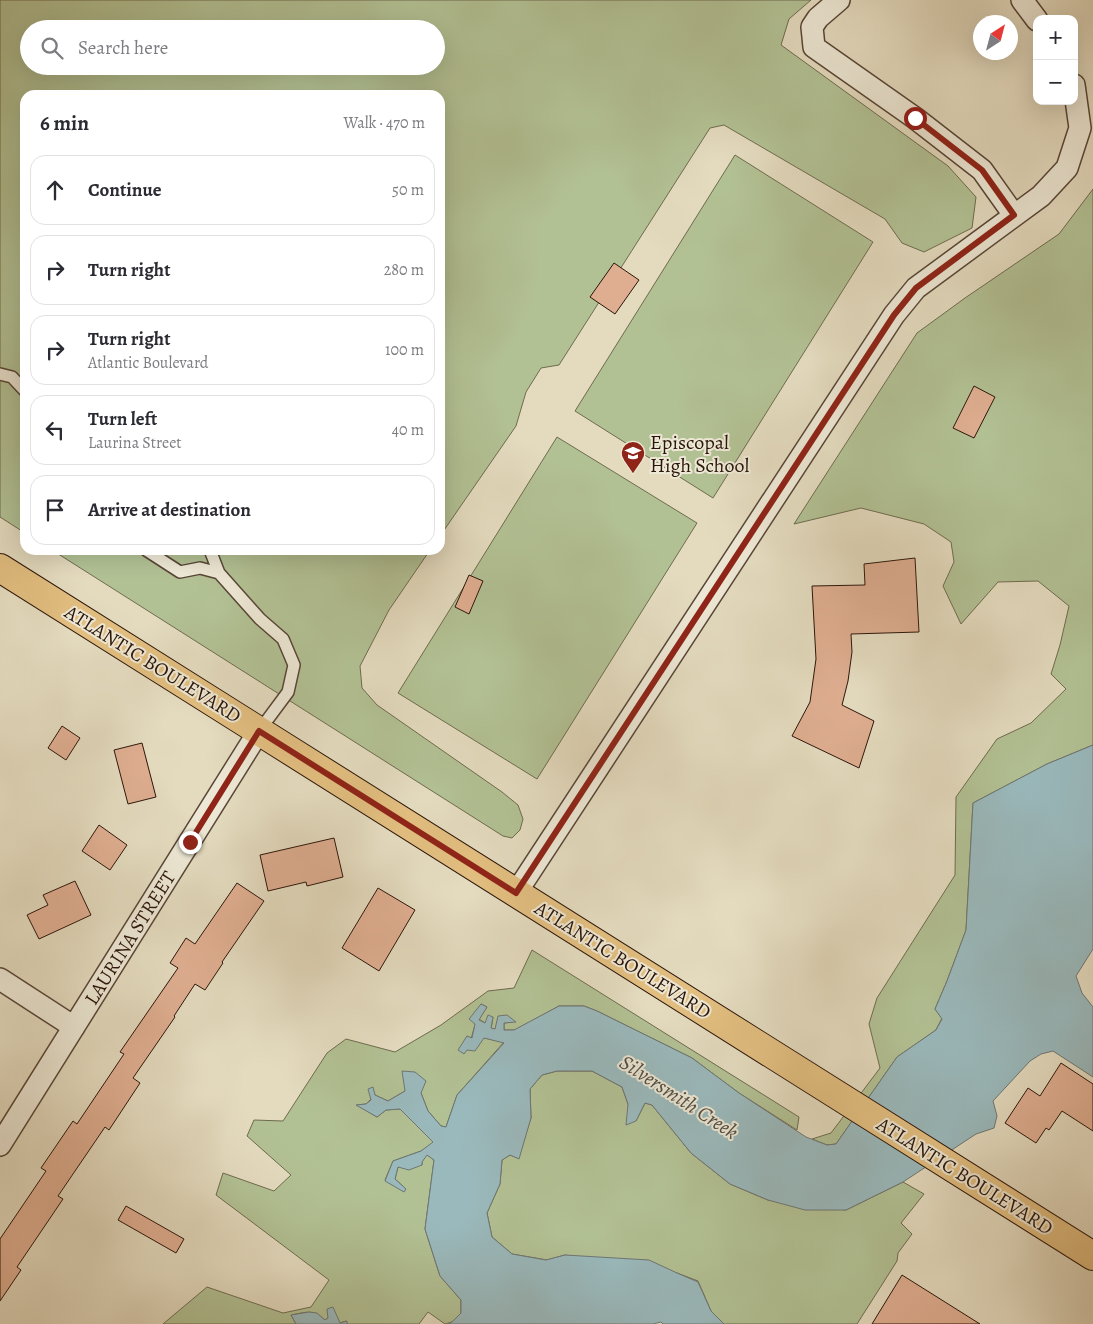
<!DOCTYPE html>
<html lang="en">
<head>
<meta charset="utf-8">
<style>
  body { margin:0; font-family:Alegreya,serif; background:#f7f7f7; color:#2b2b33 }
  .controls { position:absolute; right:15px; top:15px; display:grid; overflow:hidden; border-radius:10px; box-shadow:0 5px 20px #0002 }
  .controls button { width:45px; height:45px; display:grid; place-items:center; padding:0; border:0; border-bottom:1px solid #e1e1e2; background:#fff; color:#2b2b33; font:25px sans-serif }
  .compass { position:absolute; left:973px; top:15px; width:45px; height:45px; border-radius:50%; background:#fff; box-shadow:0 5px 20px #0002; rotate:36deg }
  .stop { position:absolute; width:15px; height:15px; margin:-11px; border:4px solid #8f2418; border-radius:50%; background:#fff }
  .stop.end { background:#8f2418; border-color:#fff; box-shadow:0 1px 5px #0008 }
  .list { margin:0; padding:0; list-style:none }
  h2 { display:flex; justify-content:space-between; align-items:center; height:65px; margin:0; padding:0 20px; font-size:21px }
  h2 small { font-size:16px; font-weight:400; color:#7c7c81 }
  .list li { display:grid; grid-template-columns:32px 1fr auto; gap:15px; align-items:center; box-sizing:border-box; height:70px; margin:0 10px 10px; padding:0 10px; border:1px solid #e1e1e2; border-radius:15px }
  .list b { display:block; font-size:19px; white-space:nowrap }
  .list p { margin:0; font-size:16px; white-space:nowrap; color:#7c7c81 }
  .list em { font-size:16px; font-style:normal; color:#7c7c81 }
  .icon { flex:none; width:28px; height:28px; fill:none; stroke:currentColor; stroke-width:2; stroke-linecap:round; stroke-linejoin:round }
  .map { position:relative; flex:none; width:1093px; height:1324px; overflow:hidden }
  .search { position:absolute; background:#fff; box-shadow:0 5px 20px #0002; left:20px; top:20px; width:425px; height:55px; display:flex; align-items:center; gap:12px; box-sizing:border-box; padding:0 18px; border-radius:28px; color:#7c7c81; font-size:19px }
  .panel { position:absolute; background:#fff; box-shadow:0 5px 20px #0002; left:20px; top:90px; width:425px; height:465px; border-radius:15px }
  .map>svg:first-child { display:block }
  .green { fill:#b2c194; stroke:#6e6b4f; fill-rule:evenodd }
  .water { fill:#9ab9bc; stroke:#6e7775 }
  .building { fill:#dfae91; stroke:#2b150a }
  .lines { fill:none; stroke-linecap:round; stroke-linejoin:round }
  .lane-casing { stroke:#594637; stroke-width:14 }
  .street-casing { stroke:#594637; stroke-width:24 }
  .primary-casing { stroke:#2b150a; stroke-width:30 }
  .lane { stroke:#ede8d5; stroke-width:11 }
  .street { stroke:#ede8d5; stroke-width:21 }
  .primary { stroke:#e2be80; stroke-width:28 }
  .route { stroke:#8f2418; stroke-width:6 }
  .labels { text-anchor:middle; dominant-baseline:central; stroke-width:4; stroke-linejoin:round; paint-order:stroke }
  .poi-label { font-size:20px; fill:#2b150a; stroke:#ede8d5; text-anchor:start }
  .street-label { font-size:20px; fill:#2b150a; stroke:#ede8d5 }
  .water-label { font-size:21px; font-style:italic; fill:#524e48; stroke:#ede8d5 }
</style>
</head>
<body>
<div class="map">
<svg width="1093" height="1324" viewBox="0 0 1093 1324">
  <rect width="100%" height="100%" fill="#e4dbbf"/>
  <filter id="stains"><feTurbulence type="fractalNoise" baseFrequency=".004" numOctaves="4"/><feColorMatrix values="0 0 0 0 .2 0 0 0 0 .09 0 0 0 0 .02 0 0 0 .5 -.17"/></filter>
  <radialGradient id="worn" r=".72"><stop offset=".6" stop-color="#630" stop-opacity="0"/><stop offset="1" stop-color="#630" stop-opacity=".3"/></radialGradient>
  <path class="green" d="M0 0H811L789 19 781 45 948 166 976 197 972 228 924 252 902 243 885 219 724 125 710 128 559 365 541 368 526 392 516 426 440 536V95H25V533L0 517ZM29 29H436V66H29Z
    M735 155 873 242 713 498 575 411Z
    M1093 189V745L1047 764 973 803 966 930 947 981 935 1009 942 1018 936 1030 897 1057 836 1144 827 1145 812 1139 831 1133 880 1068 869 1024 877 998 955 875 956 797 997 739 1031 723 1066 689 1051 674 1060 645 1069 606 1038 581 998 582 961 624 943 586 954 562 951 542 924 524 861 508 794 524 917 333 965 298 1059 234Z
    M557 437 697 523 537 779 398 693Z
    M52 550H430L389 610 360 666 362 688 377 705 502 792 518 805 523 819 520 830 512 838 503 836Z
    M532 950 799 1117 797 1130 739 1093 692 1058 597 1011 584 1006H559L515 1030H504V1023L512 1022 507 1015 495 1029H491L493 1017 485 1023 479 1019 487 1007 481 1004 471 1039 467 1036V1050L484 1038 504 1042 457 1095 446 1127 441 1126 428 1111 421 1093 405 1091 388 1101 375 1095 372 1087 371 1099 366 1104 357 1105 377 1117 386 1110 400 1109 434 1143 421 1151 393 1161 385 1180 406 1189 395 1179 398 1167 422 1165V1162L426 1154 434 1160 425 1229 440 1276 461 1300V1313L452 1322 445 1324 428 1312 419 1324H347L346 1321 340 1323 328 1318 325 1320C312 1309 307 1312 291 1315L296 1324H163L207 1287 283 1313 311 1307 329 1280 216 1195 223 1173 274 1191 291 1175 247 1136 254 1120 283 1121 327 1053 346 1039 395 1052 441 1025 488 991 514 988Z
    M557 1071H592L622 1087 628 1104 636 1121 645 1103 652 1105 691 1153 730 1184 768 1200 846 1210 903 1182 924 1194 901 1223 912 1234 898 1253 897 1261 857 1324H724L711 1311 698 1281 677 1273 565 1255 547 1260 512 1254 492 1237 487 1213 500 1184 502 1160 510 1155 518 1158 531 1118 530 1089 542 1075Z"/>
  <path class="water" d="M1093 745V949L1076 976 1082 993 1093 1007V1077L1053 1051 1041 1054 1030 1061 993 1101 997 1116 994 1128 976 1134 903 1182 846 1210H805L768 1200 730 1184 691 1153 652 1105 645 1103 636 1121 626 1125 628 1104 622 1087 592 1071H557L542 1075 530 1089 531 1118 519 1159 510 1155 502 1160 500 1184 487 1213 492 1237 512 1254 546 1260 565 1255 649 1260 677 1273 698 1282 711 1311 724 1324H663L661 1322 653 1324H448L452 1322 461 1313V1300L440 1276 425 1229 434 1160 427 1155 422 1162V1165L409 1170 398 1167 395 1179 406 1189 404 1192 385 1181 393 1161 421 1151 433 1142 400 1109 386 1110 377 1117 356 1105 366 1104 371 1100 368 1089 373 1087 375 1095 388 1101 405 1091 402 1071 415 1072 426 1081 421 1093 428 1111 441 1126 446 1127 457 1095 504 1043 484 1038 475 1051 467 1050 464 1054 458 1050 467 1036 472 1038 475 1024 469 1019 481 1004 487 1007 479 1020 485 1023 488 1015 493 1017 491 1028 495 1029 498 1016 507 1015 516 1022 504 1023V1030H514L559 1006H584L597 1011 692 1058 739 1093 806 1137 827 1145 836 1144 897 1057 936 1030 942 1019 935 1009 947 981 966 930 973 803 1047 764Z
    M333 1307 340 1323 347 1321V1324H296L291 1315 309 1312 317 1313 325 1320 328 1318 327 1309Z"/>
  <path class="building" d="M614 263 639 280 615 314 590 297Z
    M974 386 995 397 974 438 953 428Z
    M915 558 919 632 851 634 852 652 848 681 842 705 874 721 859 768 792 736 810 702 816 659 812 586 865 585 864 564Z
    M469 575 483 581 469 614 455 607Z
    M62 726 80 738 66 760 48 748Z
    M142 743 156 797 128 804 114 750Z
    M99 825 127 845 110 870 82 851Z
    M334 838 343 877 307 886 306 882 268 891 260 855Z
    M75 881 91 915 39 939 27 915 48 905 43 895Z
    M237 883 264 901 222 962 223 963 205 990 195 984 174 1016 175 1017 133 1078 140 1083 109 1130 105 1127 58 1196 63 1199 17 1267 21 1270 0 1301V1239L46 1171 41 1168 73 1121 77 1124 124 1054 120 1052 178 968 170 963 186 938 195 944Z
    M378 888 415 910 379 971 342 948Z
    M1061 1063 1093 1084V1131L1062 1111 1049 1130 1046 1128 1036 1143 1005 1123 1028 1088 1040 1096Z
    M126 1206 184 1239 176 1253 118 1220Z
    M902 1275 980 1324H872Z"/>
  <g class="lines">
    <g class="lane-casing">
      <path id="lane" d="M0 374 12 377 25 391
        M146 550 180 572 200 568 219 573
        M210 550 219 573 260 619 283 639 294 665 288 692 259 731"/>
    </g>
    <g class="street-casing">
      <path id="street" d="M839 0 818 18 812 27 814 47 915 118 982 170 1014 215
        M1022 0 1037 20
        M516 893 894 315 916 288 1041 196 1067 168 1080 128 1074 85
        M0 979 74 1027
        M0 1145 259 731"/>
    </g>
    <g class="primary-casing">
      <path id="primary" d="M0 568 1093 1256"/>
    </g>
    <use href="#lane" class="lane"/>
    <use href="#street" class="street"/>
    <use href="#primary" class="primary"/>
  </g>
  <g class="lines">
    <path class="route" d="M190 842 259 731 516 893 894 315 916 288 1014 215 982 170 915 118"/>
  </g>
  <defs>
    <g id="school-pin" transform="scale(1.25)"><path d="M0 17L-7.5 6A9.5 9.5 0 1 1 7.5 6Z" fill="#8f2418" stroke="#ede8d5"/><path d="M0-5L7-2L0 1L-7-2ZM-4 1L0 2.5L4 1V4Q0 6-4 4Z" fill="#fff"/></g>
  </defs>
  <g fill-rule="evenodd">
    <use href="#school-pin" x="633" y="453"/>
  </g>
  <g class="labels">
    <g class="poi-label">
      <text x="650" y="442">Episcopal<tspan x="650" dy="23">High School</tspan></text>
    </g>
    <g class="street-label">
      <text transform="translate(153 664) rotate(32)">ATLANTIC BOULEVARD</text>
      <text transform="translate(130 938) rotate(-58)">LAURINA STREET</text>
      <text transform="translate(623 960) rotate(32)">ATLANTIC BOULEVARD</text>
      <text transform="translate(965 1176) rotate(32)">ATLANTIC BOULEVARD</text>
    </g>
    <g class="water-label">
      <text transform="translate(679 1097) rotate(33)">Silversmith Creek</text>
    </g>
  </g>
  <rect width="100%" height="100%" filter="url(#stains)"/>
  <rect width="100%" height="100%" fill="url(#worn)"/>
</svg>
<div class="controls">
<button>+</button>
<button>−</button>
</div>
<svg class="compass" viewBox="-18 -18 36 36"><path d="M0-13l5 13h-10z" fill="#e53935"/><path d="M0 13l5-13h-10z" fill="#7c7c81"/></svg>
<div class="stop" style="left:915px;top:118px"></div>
<div class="stop end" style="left:190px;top:842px"></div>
<div class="search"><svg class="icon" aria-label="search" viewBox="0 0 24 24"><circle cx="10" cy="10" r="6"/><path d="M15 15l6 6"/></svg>Search here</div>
<section class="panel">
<h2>6 min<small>Walk · 470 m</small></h2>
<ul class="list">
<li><svg class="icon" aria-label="ahead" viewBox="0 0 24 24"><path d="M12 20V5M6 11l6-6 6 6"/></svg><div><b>Continue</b></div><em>50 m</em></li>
<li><svg class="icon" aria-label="right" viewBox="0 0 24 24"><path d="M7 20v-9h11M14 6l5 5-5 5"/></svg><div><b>Turn right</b></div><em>280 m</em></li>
<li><svg class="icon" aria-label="right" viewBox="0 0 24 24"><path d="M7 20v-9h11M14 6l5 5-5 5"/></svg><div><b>Turn right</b><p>Atlantic Boulevard</p></div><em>100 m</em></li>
<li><svg class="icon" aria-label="left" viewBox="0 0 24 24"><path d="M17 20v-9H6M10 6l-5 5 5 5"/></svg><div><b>Turn left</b><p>Laurina Street</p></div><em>40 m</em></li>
<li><svg class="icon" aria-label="arrive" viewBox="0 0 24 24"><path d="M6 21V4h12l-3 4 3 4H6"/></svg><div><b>Arrive at destination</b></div></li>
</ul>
</section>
</div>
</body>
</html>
